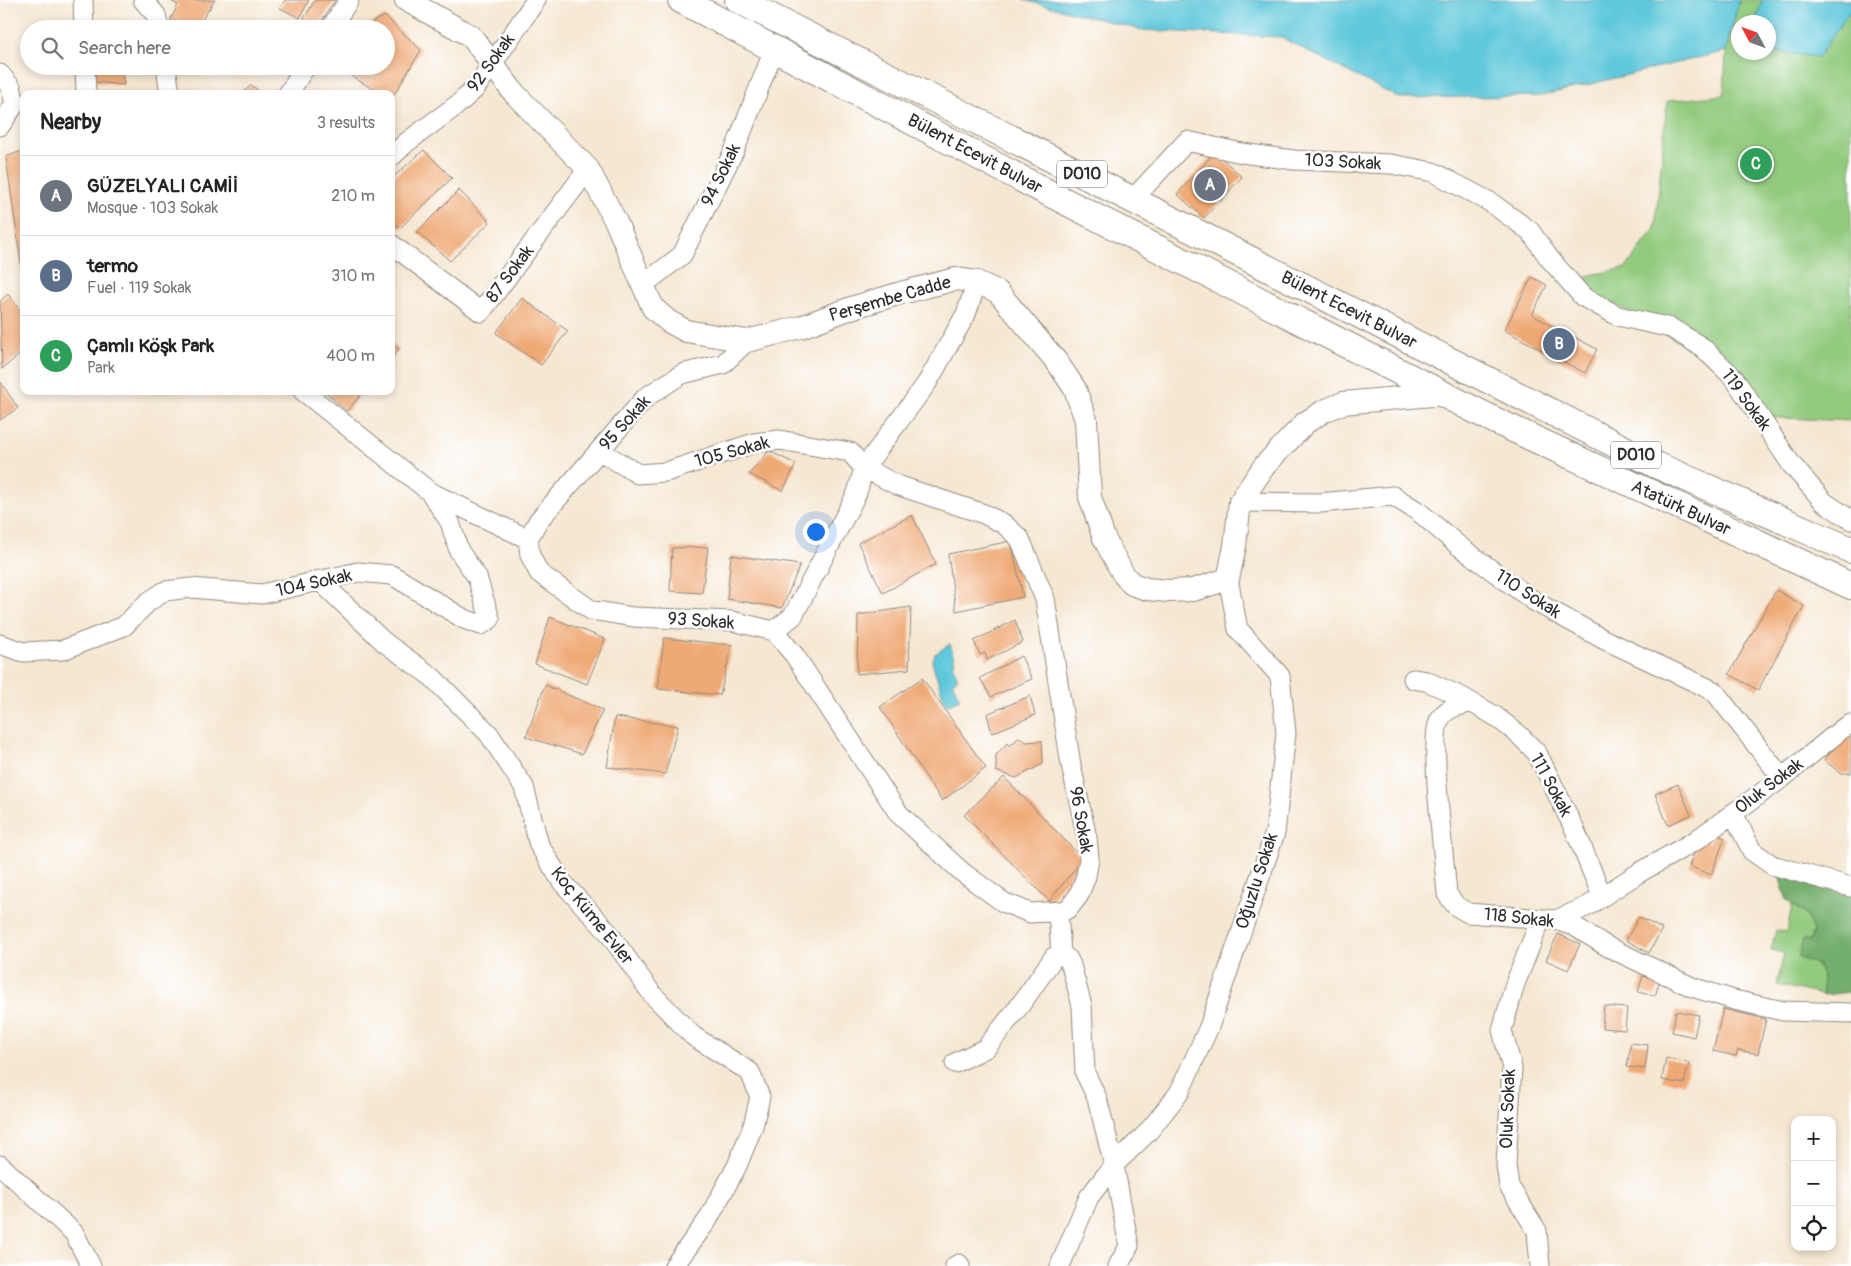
<!DOCTYPE html>
<html lang="en">
<head>
<meta charset="utf-8">
<style>
  body { margin:0; font-family:Pangolin,sans-serif; background:#f2f2f2; color:#222 }
  .controls { position:absolute; right:15px; bottom:15px; display:grid; overflow:hidden; border-radius:10px; box-shadow:0 2px 8px #0003 }
  .controls button { width:45px; height:45px; display:grid; place-items:center; padding:0; border:0; border-bottom:1px solid #e0e0e0; background:#fff; color:#222; font:25px sans-serif }
  .compass { position:absolute; left:1731px; top:15px; width:45px; height:45px; border-radius:50%; background:#fff; box-shadow:0 2px 8px #0003; rotate:311deg }
  .you { position:absolute; left:815px; top:531px; width:18px; height:18px; margin:-12px; border:4px solid #fff; border-radius:50%; background:#1a73e8; box-shadow:0 0 0 8px #1a73e833 }
  .badge { display:grid; place-items:center; width:32px; height:32px; border-radius:50%; background:#c8321e; color:#fff; font-size:16px; font-weight:700 }
  .pin { position:absolute; translate:-50% -50%; border:2px solid #fff; box-shadow:0 1px 5px #0006 }
  .list { margin:0; padding:0; list-style:none }
  h2 { display:flex; justify-content:space-between; align-items:center; height:65px; margin:0; padding:0 20px; font-size:21px }
  h2 small { font-size:16px; font-weight:400; color:#767676 }
  .list li { display:grid; grid-template-columns:32px 1fr auto; gap:15px; align-items:center; box-sizing:border-box; height:80px; padding:0 20px; border-top:1px solid #e0e0e0 }
  .list b { display:block; font-size:19px; white-space:nowrap }
  .list p { margin:0; font-size:16px; white-space:nowrap; color:#767676 }
  .list em { font-size:16px; font-style:normal; color:#767676 }
  .icon { flex:none; width:28px; height:28px; fill:none; stroke:currentColor; stroke-width:2; stroke-linecap:round; stroke-linejoin:round }
  .map { position:relative; flex:none; width:1851px; height:1266px; overflow:hidden }
  .search { position:absolute; background:#fff; box-shadow:0 2px 8px #0003; left:20px; top:20px; width:375px; height:55px; display:flex; align-items:center; gap:12px; box-sizing:border-box; padding:0 18px; border-radius:28px; color:#767676; font-size:19px }
  .panel { position:absolute; background:#fff; box-shadow:0 2px 8px #0003; left:20px; top:90px; width:375px; height:305px; border-radius:10px }
  .map>svg:first-child { display:block }
  .green { fill:#92cb7e; stroke:#5e7b54 }
  .forest { fill:#75af6d; stroke:#506d4c }
  .water { fill:#5fc8db; stroke:#457a83 }
  .building { fill:#efa975 }
  .lines { fill:none; stroke-linecap:round; stroke-linejoin:round }
  .minor-casing { stroke:#90897e; stroke-width:21 }
  .major-casing { stroke:#90897e; stroke-width:24 }
  .highway-casing { stroke:#90897e; stroke-width:28 }
  .minor { stroke:#fff; stroke-width:19 }
  .major { stroke:#fff; stroke-width:22 }
  .highway { stroke:#fff; stroke-width:26 }
  .labels { text-anchor:middle; dominant-baseline:central; stroke-width:5; stroke-linejoin:round; paint-order:stroke }
  .shield { fill:#fff; stroke:#6b6b6b; stroke-width:1 }
  .shield-label { font-size:16px; font-weight:bold; fill:#2b2b2b }
  .street-label { font-size:18px; fill:#2b2b2b; stroke:#fff }
</style>
</head>
<body>
<div class="map">
<svg width="1851" height="1266" viewBox="0 0 1851 1266">
  <rect width="100%" height="100%" fill="#fff"/>
  <filter id="ink" filterUnits="userSpaceOnUse"><feTurbulence type="fractalNoise" baseFrequency=".02" numOctaves="2"/><feDisplacementMap in="SourceGraphic" scale="10" xChannelSelector="R" yChannelSelector="G"/><feConvolveMatrix kernelMatrix="1 2 1 2 8 2 1 2 1" color-interpolation-filters="sRGB"/></filter>
  <filter id="wash" filterUnits="userSpaceOnUse"><feTurbulence type="fractalNoise" baseFrequency=".0096" numOctaves="4" result="noise"/><feDisplacementMap in="SourceGraphic" scale="20" xChannelSelector="R" yChannelSelector="G"/><feGaussianBlur stdDeviation="1.12" result="paint"/><feColorMatrix in="noise" values="0 0 0 0 0 0 0 0 0 0 0 0 0 0 0 0 0 1.4 0 .05"/><feComposite in="paint" operator="in"/></filter>
  <g filter="url(#wash)">
    <rect width="100%" height="100%" fill="#f5e7d1"/>
    <path class="green" d="M1739 0H1762L1756 22H1738V52H1768L1769 46 1777 52 1851 7V421L1758 417 1734 378 1646 321 1570 281 1590 275 1626 268 1655 228 1667 101 1724 95 1726 51Z
      M1792 905 1806 915 1813 930 1810 941 1803 940 1822 975 1823 995 1777 985 1784 953 1771 950 1776 930 1787 932Z"/>
    <path class="forest" d="M1778 873 1851 896V992L1823 995 1822 976 1817 964 1798 958 1803 939 1810 941 1813 930 1806 915 1787 901Z"/>
    <path class="water" d="M1024 0H1739L1726 51 1541 96 1399 98 1280 37 1142 30Z
      M1762 0H1851V10L1818 57 1777 52 1769 46 1768 22H1756Z
      M950 644 955 662 952 664 958 678 952 682 960 699 946 705 932 662 935 654Z"/>
    <g id="blocks">
      <path class="building" d="M169 0H215L196 29H188L170 20 178 5Z
        M285 0H309L300 18 280 8Z
        M315 0H335L318 27 303 20Z
        M385 16 421 50 391 100V94H381L335 66H386V29H359Z
        M94 66H121L124 85 93 82Z
        M251 85 263 94H242Z
        M24 150V277H23L6 157Z
        M424 150 452 178 400 228 391 219V179Z
        M1215 152 1242 177 1204 218 1177 194Z
        M459 190 490 222 450 261 417 232Z
        M1532 277 1547 285 1532 315 1597 349 1585 373 1504 330Z
        M8 294 24 316V351L2 369 0 301Z
        M522 298 568 331 541 365 496 333Z
        M391 342 399 349 391 359Z
        M0 381 18 408 0 420Z
        M324 391H364L347 411Z
        M769 451 796 464 783 491 749 474Z
        M912 515 936 564 883 593 858 543Z
        M1011 541 1023 597 956 611 948 554Z
        M708 547 702 593 670 591 672 548Z
        M731 555 800 565 782 608 727 599Z
        M1776 590 1804 606 1758 690 1729 674Z
        M911 607 909 669 857 674 858 615Z
        M550 617 605 639 587 684 535 664Z
        M1015 620 1023 642 987 660 985 653 980 655 974 641Z
        M664 638 732 645 720 695 658 689Z
        M1021 656 1032 679 991 697 980 678Z
        M922 678 986 768 942 801 880 707Z
        M545 685 603 710 582 754 526 737Z
        M1030 696 1035 715 992 733 987 714Z
        M615 717 678 726 665 774 607 767Z
        M1851 733V773H1840L1824 760 1847 734Z
        M1019 737 1026 742 1042 741 1043 764 1016 778 996 771V755L1007 743 1010 746Z
        M1004 777 1083 859 1049 901 964 815Z
        M1678 784 1691 815 1668 825 1655 794Z
        M1713 833 1725 838 1711 875 1689 866 1700 839 1709 843Z
        M1639 917 1662 929 1649 953 1626 940Z
        M1558 934 1580 944 1568 970 1546 960Z
        M1643 976 1660 980 1655 996 1638 992Z
        M1604 1006 1627 1008 1625 1030 1602 1028Z
        M1723 1009 1766 1019 1758 1054 1738 1050 1736 1056 1713 1051Z
        M1676 1011 1699 1015 1694 1037 1672 1032Z
        M1631 1043 1648 1045 1645 1069 1627 1067Z
        M1666 1058 1689 1063 1684 1084 1662 1080Z"/>
    </g>
  </g>
  <g filter="url(#ink)">
    <use href="#blocks" fill-opacity="0" stroke="#90897e" stroke-width="1"/>
    <g class="lines">
      <g class="minor-casing">
        <path id="minor" d="M83 0 84 29
          M143 0 156 15 159 29
          M330 29 349 0
          M85 66 86 94
          M166 66 170 94
          M0 74 11 87 15 104 0 126
          M288 94 306 66
          M391 157 407 142 457 105 475 89 536 0
          M1132 200 1187 141 1242 153 1294 160 1391 164 1433 172 1490 202 1530 231 1549 258 1583 297 1618 316 1671 328 1702 347 1734 378 1791 464 1824 502 1851 520
          M391 244 481 312 588 169
          M643 285 682 255 735 149 775 47
          M303 391 430 492 528 539
          M600 451 638 474 666 472 754 443 779 440 850 452 864 468 897 485 984 514 1004 524 1020 539 1045 599 1071 765 1087 838 1089 859 1086 876 1079 895 1069 908 1063 911 1030 913 1003 902 962 872 899 814 795 656 774 631
          M1240 502 1320 503 1393 496 1419 512 1459 546 1534 601 1603 639 1714 691 1782 778
          M528 539 530 555 539 573 591 610 633 617 732 621 774 631 793 616 857 493 864 468 927 383 966 314 977 282
          M528 539 538 521 646 397 682 374 723 364 747 341
          M319 580 384 642 432 677 489 734 524 787 539 845 562 882 608 932 652 994 693 1036 750 1072 760 1097 753 1126 737 1166 707 1221 674 1266
          M0 644 23 652 63 650 124 626 148 602 165 591 191 588 262 594 358 572 392 575 464 619 481 625 490 619 477 577 459 551 450 522 430 492
          M1413 679 1426 681 1462 697 1495 716 1518 734 1537 753 1575 830 1602 896
          M1470 703C1457 706 1445 708 1439 721 1429 744 1445 863 1447 894L1456 906 1468 913 1556 920 1574 926 1608 947 1692 987 1734 1000 1783 1011 1851 1013
          M1733 813 1752 851 1772 865 1851 887
          M1058 911 1061 954
          M1556 920 1588 906 1637 874 1695 841 1782 778 1842 729 1851 724
          M955 1063 986 1048 1021 1004 1054 957 1061 954 1068 959 1071 965 1082 1006 1085 1073 1097 1098 1114 1165 1129 1246 1118 1266
          M0 1165 74 1233 91 1266
          M955 1266 959 1264 960 1266
          M1060 1266 1089 1197 1114 1165 1148 1132 1179 1093 1209 1027 1275 833 1286 733 1280 676 1238 629 1228 579
          M1540 1266 1537 1231 1509 1186 1506 1165 1512 1068 1502 1030 1515 984 1540 921"/>
      </g>
      <g class="major-casing">
        <path id="major" d="M406 0 471 36 514 93 588 169 616 222 653 308 668 321 686 331 747 341 801 327 851 308 901 293 956 279 977 282 998 292 1057 362 1075 389 1086 420 1090 497 1104 538 1123 574 1132 584 1147 589 1169 591 1193 590 1228 579 1235 546 1240 502 1265 465 1305 423 1324 411 1343 403 1443 394"/>
      </g>
      <g class="highway-casing">
        <path id="highway" d="M681 0 1033 185 1496 421 1851 586
          M738 0 1654 464 1851 550"/>
      </g>
      <use href="#minor" class="minor"/>
      <use href="#major" class="major"/>
      <use href="#highway" class="highway"/>
    </g>
  </g>
  <g class="labels">
    <g class="shield">
      <rect x="1057" y="160.5" width="50" height="27" rx="4"/>
      <rect x="1611" y="441.5" width="50" height="27" rx="4"/>
    </g>
    <g class="shield-label">
      <text x="1082" y="174">D010</text>
      <text x="1636" y="455">D010</text>
    </g>
    <g class="street-label">
      <text transform="translate(491 63) rotate(-54)">92 Sokak</text>
      <text transform="translate(975 154) rotate(28)">Bülent Ecevit Bulvar</text>
      <text transform="translate(1343 162) rotate(3)">103 Sokak</text>
      <text transform="translate(721 175) rotate(-64)">94 Sokak</text>
      <text transform="translate(510 274) rotate(-53)">87 Sokak</text>
      <text transform="translate(890 299) rotate(-16)">Perşembe Cadde</text>
      <text transform="translate(1349 310) rotate(27)">Bülent Ecevit Bulvar</text>
      <text transform="translate(1746 400) rotate(54)">119 Sokak</text>
      <text transform="translate(625 423) rotate(-48)">95 Sokak</text>
      <text transform="translate(732 452) rotate(-15)">105 Sokak</text>
      <text transform="translate(1681 508) rotate(25)">Atatürk Bulvar</text>
      <text transform="translate(314 583) rotate(-12)">104 Sokak</text>
      <text transform="translate(1528 594) rotate(33)">110 Sokak</text>
      <text transform="translate(701 621) rotate(4)">93 Sokak</text>
      <text transform="translate(1551 785) rotate(62)">111 Sokak</text>
      <text transform="translate(1769 786) rotate(-37)">Oluk Sokak</text>
      <text transform="translate(1081 820) rotate(80)">96 Sokak</text>
      <text transform="translate(1257 881) rotate(-72)">Oğuzlu Sokak</text>
      <text transform="translate(592 916) rotate(51)">Koç Küme Evler</text>
      <text transform="translate(1519 918) rotate(6)">118 Sokak</text>
      <text transform="translate(1508 1109) rotate(-88)">Oluk Sokak</text>
    </g>
  </g>
</svg>
<div class="controls">
<button>+</button>
<button>−</button>
<button><svg class="icon" aria-label="locate" viewBox="0 0 24 24"><circle cx="12" cy="12" r="6"/><path d="M12 2v4M12 18v4M2 12h4M18 12h4"/></svg></button>
</div>
<svg class="compass" viewBox="-18 -18 36 36"><path d="M0-13l5 13h-10z" fill="#e53935"/><path d="M0 13l5-13h-10z" fill="#767676"/></svg>
<div class="you"></div>
<div class="pin badge" style="left:1210px;top:185px;background:#6b7280">A</div>
<div class="pin badge" style="left:1559px;top:344px;background:#5c6f8a">B</div>
<div class="pin badge" style="left:1756px;top:164px;background:#2e9e5b">C</div>
<div class="search"><svg class="icon" aria-label="search" viewBox="0 0 24 24"><circle cx="10" cy="10" r="6"/><path d="M15 15l6 6"/></svg>Search here</div>
<section class="panel">
<h2>Nearby<small>3 results</small></h2>
<ul class="list">
<li><span class="badge" style="background:#6b7280">A</span><div><b>GÜZELYALI CAMİİ</b><p>Mosque · 103 Sokak</p></div><em>210 m</em></li>
<li><span class="badge" style="background:#5c6f8a">B</span><div><b>termo</b><p>Fuel · 119 Sokak</p></div><em>310 m</em></li>
<li><span class="badge" style="background:#2e9e5b">C</span><div><b>Çamlı Köşk Park</b><p>Park</p></div><em>400 m</em></li>
</ul>
</section>
</div>
</body>
</html>
